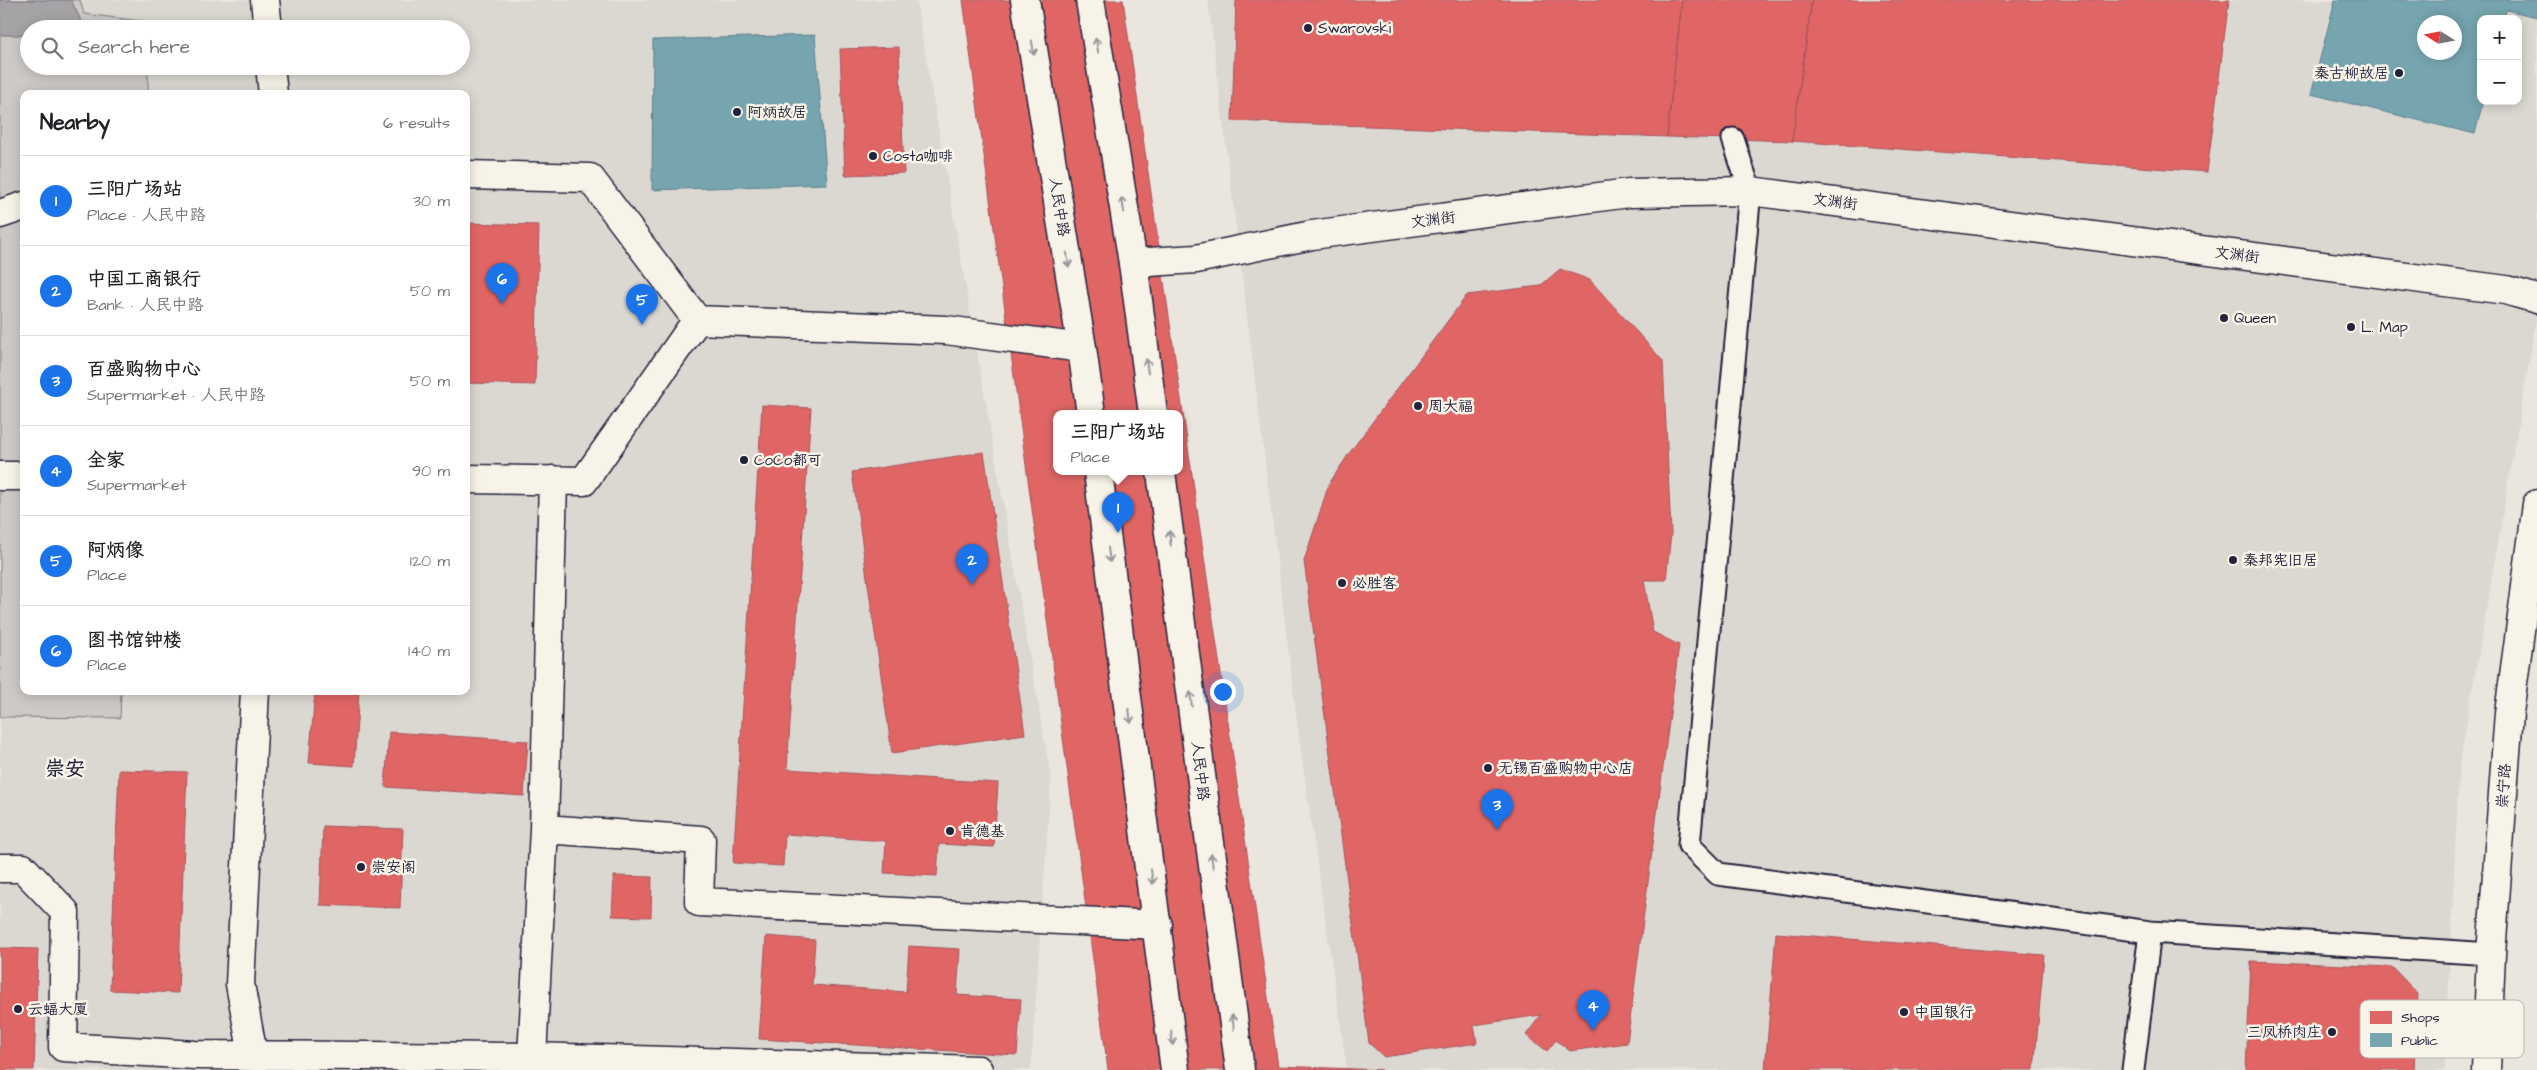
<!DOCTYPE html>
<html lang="en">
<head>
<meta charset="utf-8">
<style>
  body { margin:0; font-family:"Architects Daughter","LXGW WenKai TC",sans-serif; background:#f6f6f6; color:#202124 }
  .controls { position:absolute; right:15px; top:15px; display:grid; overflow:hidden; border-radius:10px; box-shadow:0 2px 12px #0003 }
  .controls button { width:45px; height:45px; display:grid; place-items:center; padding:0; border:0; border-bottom:1px solid #e0e0e0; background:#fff; color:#202124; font:25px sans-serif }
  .compass { position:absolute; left:2417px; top:15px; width:45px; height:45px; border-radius:50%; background:#fff; box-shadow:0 2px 12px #0003; rotate:281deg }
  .you { position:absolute; left:1222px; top:691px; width:18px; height:18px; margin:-12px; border:4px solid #fff; border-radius:50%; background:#1a73e8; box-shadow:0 0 0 8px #1a73e833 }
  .badge { display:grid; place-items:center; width:32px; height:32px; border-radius:50%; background:#1a73e8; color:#fff; font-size:16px; font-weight:700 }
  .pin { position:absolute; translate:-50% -41px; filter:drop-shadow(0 1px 2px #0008) }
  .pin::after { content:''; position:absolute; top:26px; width:18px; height:15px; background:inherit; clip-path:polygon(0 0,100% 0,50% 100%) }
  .popup { position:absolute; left:1053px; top:410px; width:130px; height:65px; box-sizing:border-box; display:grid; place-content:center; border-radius:10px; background:#fff; filter:drop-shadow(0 1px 4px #0005); font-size:16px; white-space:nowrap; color:#757577 }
  .popup b { font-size:19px; color:#202124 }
  .popup::after { content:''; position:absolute; left:50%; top:100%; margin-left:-10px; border:10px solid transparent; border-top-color:#fff }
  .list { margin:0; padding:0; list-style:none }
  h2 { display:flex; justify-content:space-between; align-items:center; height:65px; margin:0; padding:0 20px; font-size:21px }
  h2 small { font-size:16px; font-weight:400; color:#757577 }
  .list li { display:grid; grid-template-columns:32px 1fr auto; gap:15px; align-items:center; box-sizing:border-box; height:90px; padding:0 20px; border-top:1px solid #e0e0e0 }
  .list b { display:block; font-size:19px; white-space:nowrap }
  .list p { margin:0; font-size:16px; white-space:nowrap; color:#757577 }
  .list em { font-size:16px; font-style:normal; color:#757577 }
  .icon { flex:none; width:28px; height:28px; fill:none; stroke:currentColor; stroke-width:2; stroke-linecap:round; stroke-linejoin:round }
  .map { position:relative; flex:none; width:2537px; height:1070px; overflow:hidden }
  .search { position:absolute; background:#fff; box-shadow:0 2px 12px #0003; left:20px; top:20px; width:450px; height:55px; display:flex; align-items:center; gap:12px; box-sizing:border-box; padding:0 18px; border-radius:28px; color:#757577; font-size:19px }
  .panel { position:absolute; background:#fff; box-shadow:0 2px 12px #0003; left:20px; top:90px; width:450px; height:605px; border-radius:10px }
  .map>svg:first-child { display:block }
  .built { fill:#dbd8d2; fill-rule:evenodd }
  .green { fill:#cdc9c6; stroke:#787680 }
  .water { fill:#a6a3a6; stroke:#716f7b }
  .shops { fill:#e06666; stroke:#a75259; fill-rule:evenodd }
  .public { fill:#76a5af; stroke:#5d7e8c; fill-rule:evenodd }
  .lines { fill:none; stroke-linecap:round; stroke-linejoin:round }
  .lane-casing { stroke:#22223b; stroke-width:25 }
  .street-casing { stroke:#22223b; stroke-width:31 }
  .secondary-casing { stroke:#22223b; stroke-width:31 }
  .lane { stroke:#f7f3e8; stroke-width:21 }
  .street { stroke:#f7f3e8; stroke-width:28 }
  .secondary { stroke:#f7f3e8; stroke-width:28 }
  .oneway { stroke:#97959a }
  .poi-dot { fill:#22223b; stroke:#f7f3e8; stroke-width:2 }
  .labels { text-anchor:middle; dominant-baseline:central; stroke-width:5; stroke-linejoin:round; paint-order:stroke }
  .poi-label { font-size:15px; fill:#22223b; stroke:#f7f3e8; text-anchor:start }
  .street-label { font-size:15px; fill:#22223b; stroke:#f7f3e8 }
  .district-label { font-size:20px; font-weight:bold; fill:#22223b; stroke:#f7f3e8 }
  .key { fill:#f7f3e8; stroke:#b7b4b4; stroke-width:1 }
  .key-label { font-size:14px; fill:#22223b }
</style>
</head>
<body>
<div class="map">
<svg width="2537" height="1070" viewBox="0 0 2537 1070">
  <rect width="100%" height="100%" fill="#eae6de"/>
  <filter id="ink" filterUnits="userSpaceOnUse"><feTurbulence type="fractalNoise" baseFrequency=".02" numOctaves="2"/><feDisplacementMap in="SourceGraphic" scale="10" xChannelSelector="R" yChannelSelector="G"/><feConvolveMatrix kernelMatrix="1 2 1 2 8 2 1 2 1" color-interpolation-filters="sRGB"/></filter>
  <g filter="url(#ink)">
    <path class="built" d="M80 0H916L1051 778 1031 1070H0V717L120 718 121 691H466V94H148V66H461V29H150V22L84 14Z
      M1208 0H2537V315L2459 768 2445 1070H1347L1300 745ZM2481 19H2518V101H2481ZM2424 22H2454V52H2424Z"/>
    <path class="green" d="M0 0H80L84 14 150 22V29H29V66H148V94H24V691H121L120 718 0 717Z"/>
    <path class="water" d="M0 0H71L85 29H29V35H0Z"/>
    <path class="shops" d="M963 0H1123L1278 1066 1382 1070H1108ZM1057 414H1179V472H1057Z
      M1236 0H1682L1667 137 1232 121Z
      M1682 0H1812L1792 141 1667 137Z
      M1812 0H2229L2207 172 1792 141Z
      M899 47 904 173 845 175 840 49Z
      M466 223 539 225 535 385 466 383Z
      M1560 269 1590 280 1663 361 1671 533 1666 580H1644L1653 632 1679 645 1627 1043 1570 1051 1556 1040 1547 1051 1526 1035 1541 1015 1474 1025 1477 1043 1384 1057 1369 1043 1304 561 1329 484 1350 452 1467 295 1540 286Z
      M762 405 811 408 787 769 998 783 994 847 939 844 937 876 884 873 886 841 785 834 783 866 733 863Z
      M984 452 1025 734 892 753 852 472Z
      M315 691H359L354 766 309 763Z
      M389 732 528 741 524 796 385 787Z
      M119 770 187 772 178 993 110 990Z
      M323 826 403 829 400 908 320 905Z
      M614 876 652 877 651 917 612 916Z
      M1776 933 2044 955 2034 1070H1765Z
      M766 936 815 940 812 985 906 992 909 946 960 949 957 995 1021 999 1017 1055 759 1039Z
      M0 948 38 949 34 1070H0Z
      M2251 961 2392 967 2418 994 2414 1070H2246Z"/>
    <path class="public" d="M2335 0H2537V17L2506 10 2504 19H2481V101H2483L2475 134 2311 94ZM2424 22H2454V52H2424Z
      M815 35 827 184 652 190 653 40Z"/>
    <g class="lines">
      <g class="lane-casing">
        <path id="lane" d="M1733 139 1750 191 1689 845 1718 874 2150 932 2491 954
          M2133 1070 2150 932"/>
      </g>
      <g class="street-casing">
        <path id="street" d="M265 0 268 29
          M270 66 273 94
          M466 175 590 178 697 320 946 330 1082 348
          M0 214 24 206
          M1133 263 1196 259 1312 235 1629 193 1750 191 2506 290 2537 299
          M0 476H24
          M466 479 584 481 697 320
          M544 829 701 840 699 902 1158 925
          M0 868H23L65 912 63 1047 195 1055 532 1057 978 1070
          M532 1057 544 829 553 480
          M252 1070 253 1055 240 984 255 691"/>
      </g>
      <g class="secondary-casing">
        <path id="secondary" d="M1025 0 1082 348 1091 414
          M1090 0 1133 263 1153 414
          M1098 472 1175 1070
          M1161 472 1240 1070
          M2486 1070 2491 954 2509 713 2537 504"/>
      </g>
      <use href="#lane" class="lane"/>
      <use href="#street" class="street"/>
      <use href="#secondary" class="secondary"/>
    </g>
    <defs><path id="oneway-shaft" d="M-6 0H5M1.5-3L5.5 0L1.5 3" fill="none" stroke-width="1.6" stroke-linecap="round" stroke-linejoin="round" transform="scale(1.25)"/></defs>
    <g class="oneway">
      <use href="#oneway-shaft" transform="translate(1097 45) rotate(-99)"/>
      <use href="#oneway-shaft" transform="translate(1033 48) rotate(81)"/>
      <use href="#oneway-shaft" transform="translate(1123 205) rotate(-99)"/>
      <use href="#oneway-shaft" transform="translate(1068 260) rotate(81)"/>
      <use href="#oneway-shaft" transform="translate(1147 366) rotate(-97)"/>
      <use href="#oneway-shaft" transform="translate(1170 538) rotate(-97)"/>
      <use href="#oneway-shaft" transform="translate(1109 555) rotate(82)"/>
      <use href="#oneway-shaft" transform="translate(1191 699) rotate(-97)"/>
      <use href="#oneway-shaft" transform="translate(1130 716) rotate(82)"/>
      <use href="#oneway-shaft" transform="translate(1212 861) rotate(-97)"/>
      <use href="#oneway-shaft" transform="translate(1152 877) rotate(82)"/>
      <use href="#oneway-shaft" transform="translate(1233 1022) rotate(-97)"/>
      <use href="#oneway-shaft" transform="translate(1172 1038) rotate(83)"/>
    </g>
  </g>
  <g class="poi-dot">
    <circle cx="1308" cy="28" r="5"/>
    <circle cx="2399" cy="73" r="5"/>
    <circle cx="737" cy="112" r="5"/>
    <circle cx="873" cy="156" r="5"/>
    <circle cx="2224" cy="318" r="5"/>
    <circle cx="2351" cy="327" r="5"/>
    <circle cx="1418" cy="406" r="5"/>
    <circle cx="744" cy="460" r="5"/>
    <circle cx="2233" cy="560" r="5"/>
    <circle cx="1342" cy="583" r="5"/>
    <circle cx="1488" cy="768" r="5"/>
    <circle cx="950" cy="831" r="5"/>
    <circle cx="361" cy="867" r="5"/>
    <circle cx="18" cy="1009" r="5"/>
    <circle cx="1904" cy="1012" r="5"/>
    <circle cx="2332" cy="1032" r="5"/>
  </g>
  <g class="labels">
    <g class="poi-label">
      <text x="1318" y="28">Swarovski</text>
      <text x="2389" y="73" text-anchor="end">秦古柳故居</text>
      <text x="747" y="112">阿炳故居</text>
      <text x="883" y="156">Costa咖啡</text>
      <text x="2234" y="318">Queen</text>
      <text x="2361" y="327">L. Map</text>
      <text x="1428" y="406">周大福</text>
      <text x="754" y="460">CoCo都可</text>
      <text x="2243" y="560">秦邦宪旧居</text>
      <text x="1352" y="583">必胜客</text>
      <text x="1498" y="768">无锡百盛购物中心店</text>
      <text x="960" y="831">肯德基</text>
      <text x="371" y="867">崇安阁</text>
      <text x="28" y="1009">云蝠大厦</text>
      <text x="1914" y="1012">中国银行</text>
      <text x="2322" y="1032" text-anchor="end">三凤桥肉庄</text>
    </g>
    <g class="street-label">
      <text transform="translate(1835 202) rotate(7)">文渊街</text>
      <text transform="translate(1059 207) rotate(81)">人民中路</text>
      <text transform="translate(1433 220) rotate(-7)">文渊街</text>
      <text transform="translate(2237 255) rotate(7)">文渊街</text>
      <text transform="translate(1200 771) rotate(83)">人民中路</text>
      <text transform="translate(2504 786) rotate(-86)">崇宁路</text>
    </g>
    <g class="district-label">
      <text x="65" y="769">崇安</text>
    </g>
  </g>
  <rect x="2360" y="1000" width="164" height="58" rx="8" class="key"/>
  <rect x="2370" y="1011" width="22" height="13" fill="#e06666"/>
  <rect x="2370" y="1033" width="22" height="14" fill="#76a5af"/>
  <g class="key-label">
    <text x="2401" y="1022">Shops</text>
    <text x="2401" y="1045">Public</text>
  </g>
</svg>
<div class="controls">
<button>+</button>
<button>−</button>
</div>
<svg class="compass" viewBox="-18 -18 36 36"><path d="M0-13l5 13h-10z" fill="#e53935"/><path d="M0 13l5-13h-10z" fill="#757577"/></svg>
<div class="you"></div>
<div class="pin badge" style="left:1118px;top:533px">1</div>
<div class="popup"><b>三阳广场站</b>Place</div>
<div class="pin badge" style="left:972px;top:585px">2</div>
<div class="pin badge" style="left:1497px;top:830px">3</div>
<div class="pin badge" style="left:1593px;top:1031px">4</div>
<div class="pin badge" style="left:642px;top:325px">5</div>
<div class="pin badge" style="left:502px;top:304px">6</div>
<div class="search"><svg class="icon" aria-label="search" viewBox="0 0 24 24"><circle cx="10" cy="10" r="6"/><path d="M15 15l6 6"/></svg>Search here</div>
<section class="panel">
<h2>Nearby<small>6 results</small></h2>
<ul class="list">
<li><span class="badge">1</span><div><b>三阳广场站</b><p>Place · 人民中路</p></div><em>30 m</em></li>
<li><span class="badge">2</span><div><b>中国工商银行</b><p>Bank · 人民中路</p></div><em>50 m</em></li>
<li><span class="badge">3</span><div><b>百盛购物中心</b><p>Supermarket · 人民中路</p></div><em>50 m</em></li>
<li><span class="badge">4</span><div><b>全家</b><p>Supermarket</p></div><em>90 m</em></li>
<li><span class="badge">5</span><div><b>阿炳像</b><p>Place</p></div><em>120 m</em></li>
<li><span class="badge">6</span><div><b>图书馆钟楼</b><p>Place</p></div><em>140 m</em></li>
</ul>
</section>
</div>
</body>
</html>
